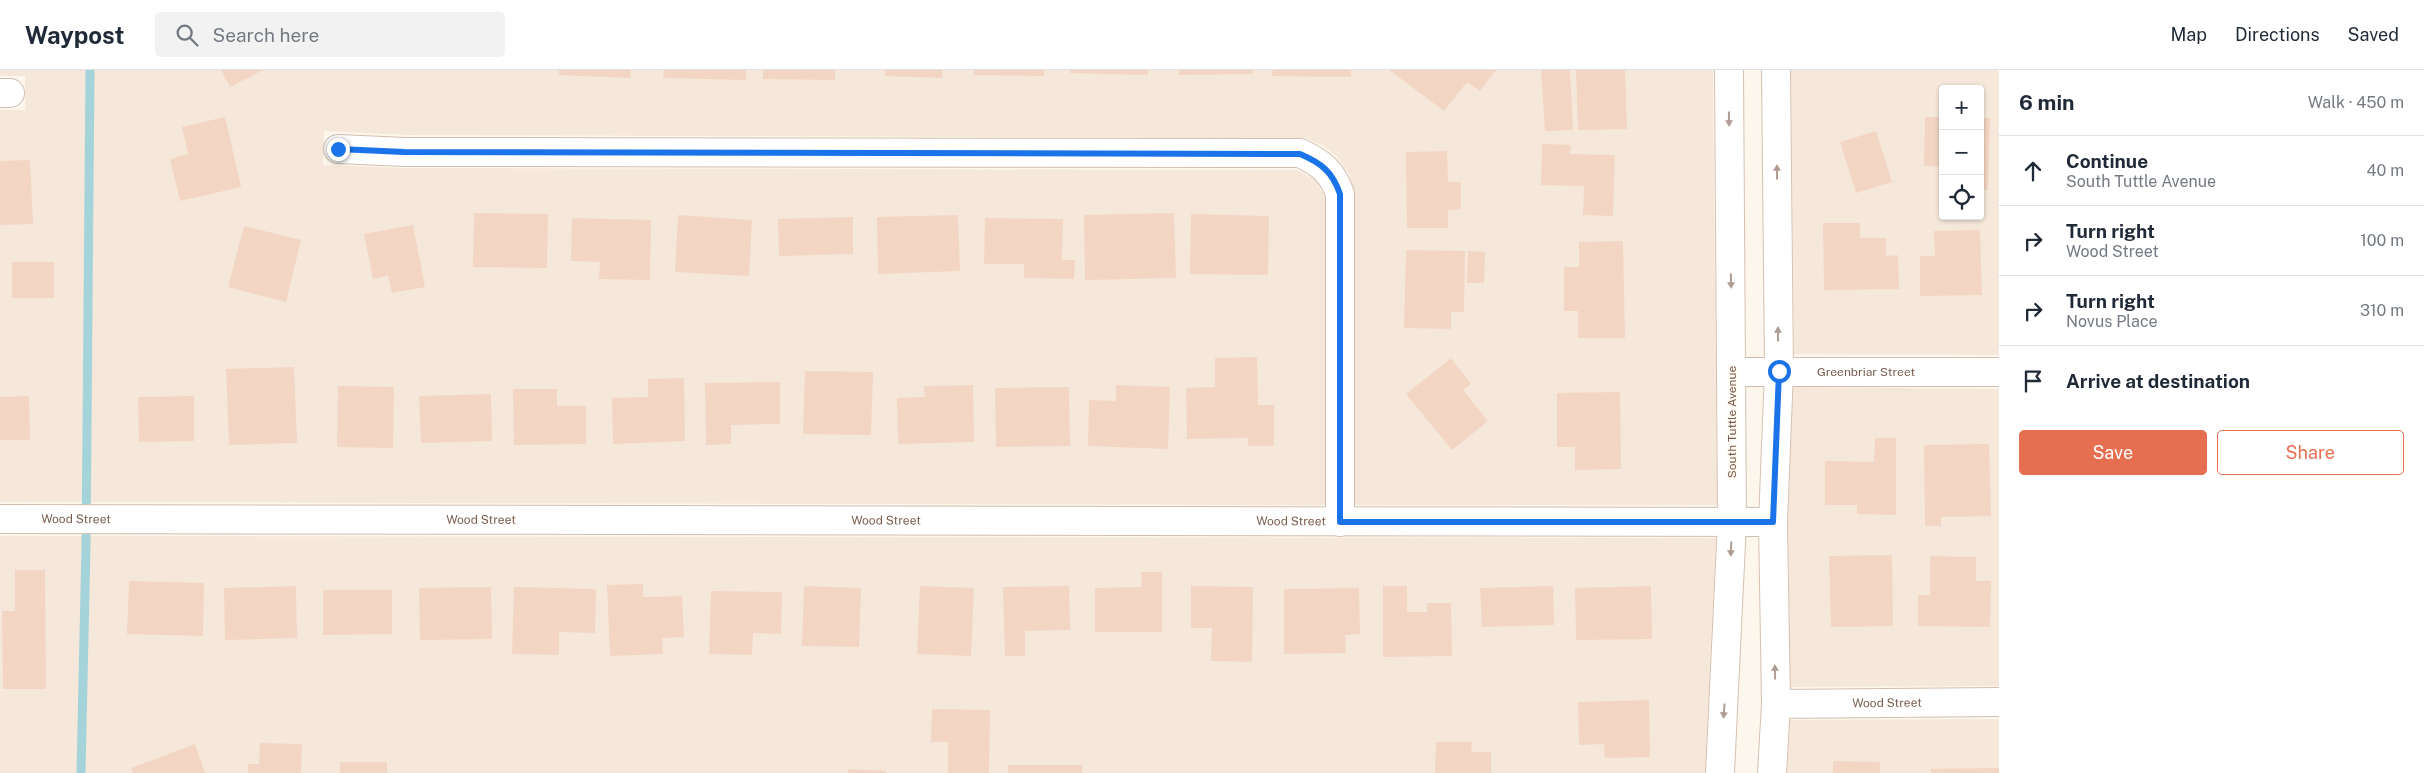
<!DOCTYPE html>
<html lang="en">
<head>
<meta charset="utf-8">
<style>
  body { margin:0; font-family:"Public Sans",sans-serif; background:#f2f2f3; color:#1f2937 }
  .controls { position:absolute; right:15px; top:15px; display:grid; overflow:hidden; border-radius:5px; box-shadow:0 1px 4px #0004 }
  .controls button { width:45px; height:45px; display:grid; place-items:center; padding:0; border:0; border-bottom:1px solid #e0e1e3; background:#fff; color:#1f2937; font:25px sans-serif }
  .stop { position:absolute; width:15px; height:15px; margin:-11px; border:4px solid #1a73e8; border-radius:50%; background:#fff }
  .stop.end { background:#1a73e8; border-color:#fff; box-shadow:0 1px 5px #0008 }
  .list { margin:0; padding:0; list-style:none }
  h2 { display:flex; justify-content:space-between; align-items:center; height:65px; margin:0; padding:0 20px; font-size:21px }
  h2 small { font-size:16px; font-weight:400; color:#747a83 }
  .list li { display:grid; grid-template-columns:32px 1fr auto; gap:15px; align-items:center; box-sizing:border-box; height:70px; padding:0 20px; border-top:1px solid #e0e1e3 }
  .list b { display:block; font-size:19px; white-space:nowrap }
  .list p { margin:0; font-size:16px; white-space:nowrap; color:#747a83 }
  .list em { font-size:16px; font-style:normal; color:#747a83 }
  .actions { display:flex; gap:10px; padding:15px 20px }
  .actions a { flex:1; padding:11px 0; border:1px solid #e76f51; border-radius:5px; text-align:center; font-size:18px; color:#e76f51 }
  .actions .main { background:#e76f51; color:#fff }
  .icon { flex:none; width:28px; height:28px; fill:none; stroke:currentColor; stroke-width:2; stroke-linecap:round; stroke-linejoin:round }
  .map { position:relative; flex:none; width:1999px; height:703px; overflow:hidden }
  header { display:flex; align-items:center; gap:30px; box-sizing:border-box; height:70px; padding:0 25px; background:#fff; border-bottom:1px solid #e0e1e3 }
  header strong { font-size:24px }
  nav { display:flex; gap:28px; margin-inline-start:auto; font-size:18px }
  .search { width:350px; height:45px; background:#f2f2f3; display:flex; align-items:center; gap:12px; box-sizing:border-box; padding:0 18px; border-radius:5px; color:#747a83; font-size:19px }
  main { display:flex }
  aside { flex:1; background:#fff }
  .map>svg:first-child { display:block }
  .residential { fill:#f5e8da; fill-rule:evenodd }
  .lines { fill:none; stroke-linecap:round; stroke-linejoin:round }
  .stream { stroke:#a5d3da; stroke-width:9 }
  .building { fill:#f3d5c3 }
  .street-casing { stroke:#d1beb0; stroke-width:30 }
  .secondary-casing { stroke:#d6c0b0; stroke-width:30 }
  .street { stroke:#fff; stroke-width:28 }
  .secondary { stroke:#fff; stroke-width:28 }
  .oneway { fill:#af9d94 }
  .route { stroke:#1a73e8; stroke-width:6 }
  .labels { text-anchor:middle; dominant-baseline:central; stroke-width:4; stroke-linejoin:round; paint-order:stroke }
  .street-label { font-size:12px; fill:#7a5c4d; stroke:#fffaf3 }
</style>
</head>
<body>
<header>
<strong>Waypost</strong>
<div class="search"><svg class="icon" aria-label="search" viewBox="0 0 24 24"><circle cx="10" cy="10" r="6"/><path d="M15 15l6 6"/></svg>Search here</div>
<nav><a>Map</a><a>Directions</a><a>Saved</a></nav>
</header>
<main>
<div class="map">
<svg width="1999" height="703" viewBox="0 0 1999 703">
  <rect width="100%" height="100%" fill="#fdf6ec"/>
  <path class="residential" d="M0 0H1713L1717 435H1355V124L1349 104 1337 87 1324 76 1305 68 405 65 324 61 323 95 404 98 1297 100 1316 110 1325 127 1326 435 0 432V40H25V6H0Z
    M1791 0H1999V285L1794 284ZM1943 19H1980V146H1943Z
    M1793 317 1999 319V616L1790 617 1788 453Z
    M0 466 1716 468 1705 703H0Z
    M1999 649V703H1787L1790 650Z"/>
  <g class="lines">
    <path class="stream" d="M81 703 86 475 90 0"/>
  </g>
  <path class="building" d="M221 0H263L230 17Z
    M559 0H631L630 8 559 5Z
    M664 0H746V10L663 8Z
    M763 0H835V10L763 9Z
    M885 0H942V8L885 6Z
    M974 0H1044V6L974 5Z
    M1070 0H1148V5L1070 3Z
    M1179 0H1253V4L1179 5Z
    M1273 0H1351V7L1272 6Z
    M1389 0H1496L1480 21 1467 12 1444 41Z
    M1541 0H1570L1573 60 1545 61Z
    M1576 0H1625L1627 59 1578 60Z
    M225 47 241 117 180 131 170 89 188 84 182 57Z
    M1925 47H1943V97L1924 96Z
    M1980 48H1990L1988 120H1980Z
    M1876 61 1892 112 1856 123 1840 72Z
    M1542 74 1571 75 1570 84 1615 85 1613 146 1583 145 1584 116 1541 115Z
    M1447 81 1448 112H1461V139L1448 140V158H1407L1406 82Z
    M30 90 33 154 0 155V91Z
    M474 143 548 144 547 198 473 197Z
    M1174 143 1176 208 1085 210 1084 145Z
    M1191 144 1269 146 1268 205 1190 204Z
    M678 145 752 150 749 206 675 202Z
    M958 145 960 201 878 204 877 147Z
    M853 147V184L779 186 778 149Z
    M572 148 651 150 650 210 599 209 600 192 571 191Z
    M985 148 1063 149 1062 190H1075L1074 209 1024 208V194H984Z
    M1823 153H1860V168H1886V186L1898 185 1899 219 1824 220Z
    M413 155 425 217 392 223 388 206 373 209 364 164Z
    M244 156 301 170 286 232 228 217Z
    M1980 160 1982 225 1920 226V186H1935L1934 161Z
    M1623 171 1625 268H1578V241H1564V197H1579V172Z
    M1406 180 1465 181 1464 242H1451V259L1404 258Z
    M1468 181 1485 182 1484 213H1467Z
    M12 192H54V228H12Z
    M1257 287 1258 335H1274V376H1248V368L1187 369 1186 318 1215 317V288Z
    M1451 288 1471 314 1463 320 1488 351 1452 380 1406 324Z
    M294 297 297 373 229 375 226 299Z
    M805 301 873 302 871 365 803 364Z
    M684 308 685 371 613 374 612 328 648 327V309Z
    M780 312V354L731 355V374L706 375 705 313Z
    M973 315 974 372 898 374 897 328 925 327 924 316Z
    M1116 315 1170 317 1168 379 1088 376 1089 330 1116 331Z
    M338 316 394 317 393 378 337 377Z
    M1069 317 1070 376 996 377 995 318Z
    M513 319H557V336H586V374L514 375Z
    M1620 322 1621 399 1575 400V377H1557V323Z
    M491 324 492 371 421 373 419 326Z
    M29 326 30 370H0V327Z
    M194 326V371L139 372 138 327Z
    M1875 368H1896V445L1857 444V435H1825V391L1874 392Z
    M1989 374 1991 446 1941 447V456H1925L1924 375Z
    M1892 485 1893 556 1831 557 1829 486Z
    M1930 486 1976 487V511H1991L1990 557 1918 556V525H1930Z
    M15 500H45L46 619H3L2 541H15Z
    M1141 502H1162V562H1095V518L1142 517Z
    M129 511 204 513 203 566 127 564Z
    M643 514V527L682 526 684 567 662 568 663 584 610 586 607 515Z
    M296 516 297 568 225 570 224 518Z
    M804 516 861 518 859 577 802 576Z
    M920 516 974 518 971 586 917 584Z
    M1069 516 1070 560 1025 561V586H1005L1003 517Z
    M1191 516 1253 517 1252 592 1211 591 1212 558H1191Z
    M1383 516H1407V542H1427V533H1451L1452 586 1383 587Z
    M1553 516 1554 555 1482 557 1480 518Z
    M1651 516 1652 569 1576 570 1575 518Z
    M491 517 492 569 420 570 419 518Z
    M514 517 596 519 595 563 559 562V585L512 584Z
    M1359 518 1360 564 1345 565 1346 583 1284 584V519Z
    M323 520H392V564L323 565Z
    M711 521 782 522 781 564 753 563 752 585 709 584Z
    M1649 630 1650 687 1605 688 1604 674 1579 675 1578 632Z
    M932 639 990 640 989 703H948V672H931Z
    M1436 672H1472L1471 682H1491V703H1435Z
    M260 673 302 674 301 703H248V694H259Z
    M195 674 205 703H133L131 698Z
    M1833 691 1880 692V703H1833Z
    M340 692H387V703H340Z
    M1008 695H1082V703H1008Z
    M1999 698V703H1931V699Z
    M848 699 886 701V703H848Z"/>
  <g class="lines">
    <g class="street-casing">
      <g id="street">
        <path d="M0 23H10"/>
        <path d="M338 79 405 82 1300 83C1321 93 1332 101 1340 124V452"/>
        <path id="s1" d="M1732 302H1999"/>
        <path id="s2" d="M0 449 1773 452"/>
        <path id="s3" d="M1776 634 1999 632"/>
      </g>
    </g>
    <g class="secondary-casing">
      <path id="secondary" d="M1720 703 1732 452 1729 0
        M1772 703 1776 634 1773 452 1779 301 1776 0"/>
    </g>
    <use href="#street" class="street"/>
    <use href="#secondary" class="secondary"/>
  </g>
  <defs><path id="oneway-solid" d="M-6-.8H1V-3.2L6.5 0L1 3.2V.8H-6Z" transform="scale(1.25)"/></defs>
  <g class="oneway">
    <use href="#oneway-solid" transform="translate(1729 49) rotate(89)"/>
    <use href="#oneway-solid" transform="translate(1777 102) rotate(-90)"/>
    <use href="#oneway-solid" transform="translate(1731 211) rotate(89)"/>
    <use href="#oneway-solid" transform="translate(1778 264) rotate(-90)"/>
    <use href="#oneway-solid" transform="translate(1731 479) rotate(92)"/>
    <use href="#oneway-solid" transform="translate(1775 602) rotate(-91)"/>
    <use href="#oneway-solid" transform="translate(1724 641) rotate(94)"/>
  </g>
  <g class="lines">
    <path class="route" d="M338 79 404 82 1300 84C1321 93 1332 101 1340 124V452H1773L1779 301"/>
  </g>
  <g class="labels">
    <g class="street-label">
      <text stroke="none"><textPath href="#s1" startOffset="134">Greenbriar Street</textPath></text>
      <text transform="translate(1732 352) rotate(-90)">South Tuttle Avenue</text>
      <text stroke="none"><textPath href="#s2" startOffset="76">Wood Street</textPath></text>
      <text stroke="none"><textPath href="#s2" startOffset="481">Wood Street</textPath></text>
      <text stroke="none"><textPath href="#s2" startOffset="886">Wood Street</textPath></text>
      <text stroke="none"><textPath href="#s2" startOffset="1291">Wood Street</textPath></text>
      <text stroke="none"><textPath href="#s3" startOffset="111">Wood Street</textPath></text>
    </g>
  </g>
</svg>
<div class="controls">
<button>+</button>
<button>−</button>
<button><svg class="icon" aria-label="locate" viewBox="0 0 24 24"><circle cx="12" cy="12" r="6"/><path d="M12 2v4M12 18v4M2 12h4M18 12h4"/></svg></button>
</div>
<div class="stop" style="left:1779px;top:301px"></div>
<div class="stop end" style="left:338px;top:79px"></div>
</div>
<aside>
<h2>6 min<small>Walk · 450 m</small></h2>
<ul class="list">
<li><svg class="icon" aria-label="ahead" viewBox="0 0 24 24"><path d="M12 20V5M6 11l6-6 6 6"/></svg><div><b>Continue</b><p>South Tuttle Avenue</p></div><em>40 m</em></li>
<li><svg class="icon" aria-label="right" viewBox="0 0 24 24"><path d="M7 20v-9h11M14 6l5 5-5 5"/></svg><div><b>Turn right</b><p>Wood Street</p></div><em>100 m</em></li>
<li><svg class="icon" aria-label="right" viewBox="0 0 24 24"><path d="M7 20v-9h11M14 6l5 5-5 5"/></svg><div><b>Turn right</b><p>Novus Place</p></div><em>310 m</em></li>
<li><svg class="icon" aria-label="arrive" viewBox="0 0 24 24"><path d="M6 21V4h12l-3 4 3 4H6"/></svg><div><b>Arrive at destination</b></div></li>
</ul>
<div class="actions"><a class="main">Save</a><a>Share</a></div>
</aside>
</main>
</body>
</html>
